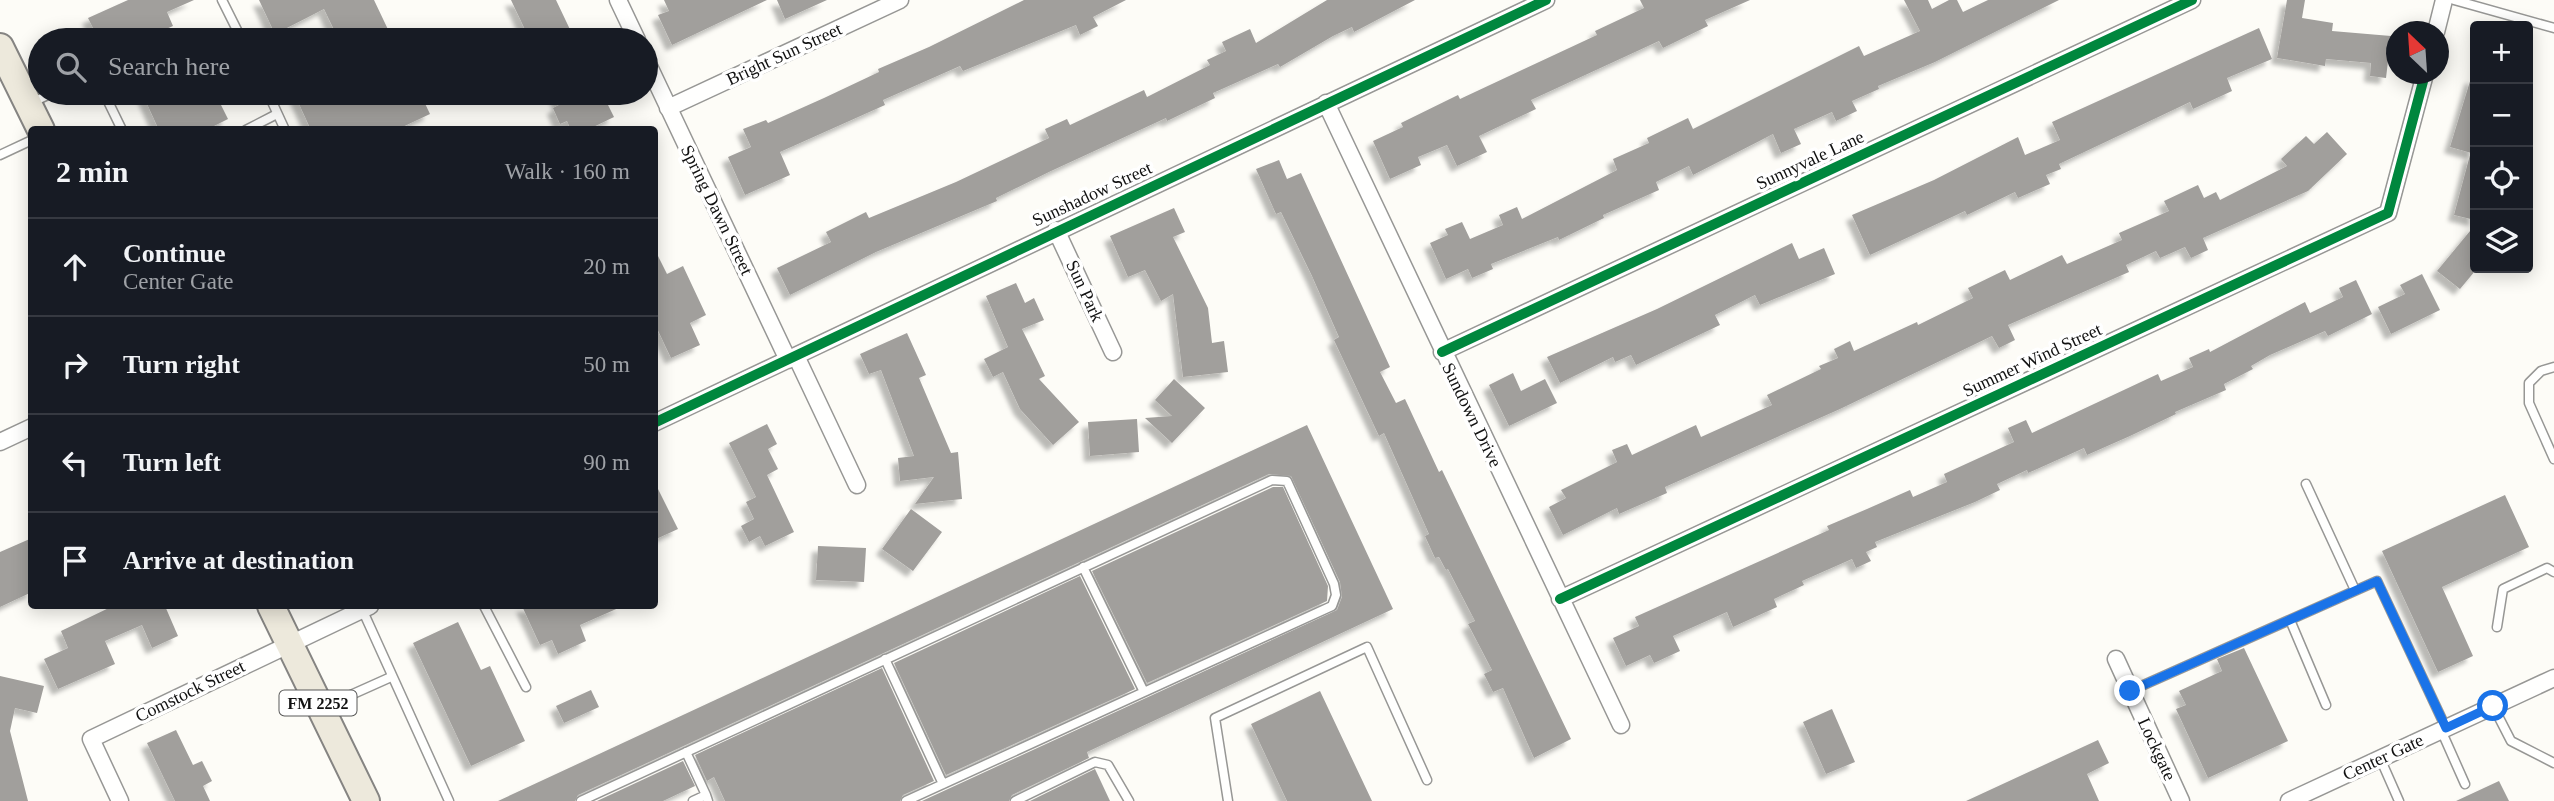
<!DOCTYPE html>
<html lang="en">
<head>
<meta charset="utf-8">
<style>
  body { margin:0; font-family:Georgia,serif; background:#242831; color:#f1f3f6 }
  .controls { position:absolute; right:21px; top:21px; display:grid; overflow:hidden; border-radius:7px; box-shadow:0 4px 18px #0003 }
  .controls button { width:63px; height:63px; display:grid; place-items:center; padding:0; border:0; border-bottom:2px solid #363941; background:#171b24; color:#f1f3f6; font:35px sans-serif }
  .compass { position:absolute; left:2386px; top:21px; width:63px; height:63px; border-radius:50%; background:#171b24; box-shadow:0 4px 18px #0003; rotate:335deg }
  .stop { position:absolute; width:21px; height:21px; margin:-16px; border:5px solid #1a73e8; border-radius:50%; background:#fff }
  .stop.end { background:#1a73e8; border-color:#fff; box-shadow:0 2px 7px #0008 }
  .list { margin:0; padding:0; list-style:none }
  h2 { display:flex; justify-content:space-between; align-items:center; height:91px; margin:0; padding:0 28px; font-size:30px }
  h2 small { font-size:23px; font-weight:400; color:#9ea1a6 }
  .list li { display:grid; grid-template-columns:46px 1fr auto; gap:21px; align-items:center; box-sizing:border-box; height:98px; padding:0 28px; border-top:2px solid #363941 }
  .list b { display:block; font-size:26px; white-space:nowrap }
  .list p { margin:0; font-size:23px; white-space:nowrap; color:#9ea1a6 }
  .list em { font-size:23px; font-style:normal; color:#9ea1a6 }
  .icon { flex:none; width:38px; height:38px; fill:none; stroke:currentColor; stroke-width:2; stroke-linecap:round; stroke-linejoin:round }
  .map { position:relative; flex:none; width:2554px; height:801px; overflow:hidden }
  .search { position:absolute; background:#171b24; box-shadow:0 4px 18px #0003; left:28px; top:28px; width:630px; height:77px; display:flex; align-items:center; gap:18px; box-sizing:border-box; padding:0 24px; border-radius:38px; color:#9ea1a6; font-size:26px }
  .panel { position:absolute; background:#171b24; box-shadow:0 4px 18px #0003; left:28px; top:126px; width:630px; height:483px; border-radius:7px }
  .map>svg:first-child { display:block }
  .building { fill:#a19f9c; filter:url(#shadow) }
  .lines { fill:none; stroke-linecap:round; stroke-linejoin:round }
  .service-casing { stroke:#979795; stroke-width:11 }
  .minor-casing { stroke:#979795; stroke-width:19 }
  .primary-casing { stroke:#858482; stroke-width:30 }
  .service { stroke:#fffffe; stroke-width:8 }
  .minor { stroke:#fffffe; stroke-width:16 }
  .primary { stroke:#ede9dc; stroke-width:26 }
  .cycleway-casing { stroke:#fff; stroke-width:15 }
  .cycleway { stroke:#00873e; stroke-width:10 }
  .route { stroke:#1a73e8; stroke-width:9 }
  .labels { text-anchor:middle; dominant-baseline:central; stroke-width:7; stroke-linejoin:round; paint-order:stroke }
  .shield { fill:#fff; stroke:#585858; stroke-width:2 }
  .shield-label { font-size:16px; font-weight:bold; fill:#111 }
  .street-label { font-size:18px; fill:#111; stroke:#fff }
</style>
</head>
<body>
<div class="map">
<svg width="2554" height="801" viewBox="0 0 2554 801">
  <defs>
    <filter id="shadow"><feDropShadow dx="-6" dy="6" stdDeviation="2" flood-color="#0004"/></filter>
  </defs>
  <rect width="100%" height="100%" fill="#fdfcf7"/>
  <path class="building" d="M128 0H194L167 12 173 26 141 40H99L88 18Z
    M259 0H374L393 40H339L324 9 275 34Z
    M511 0H556L575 40H530Z
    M664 0H767L672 45 658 15 669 11Z
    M777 0H827L785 19Z
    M1024 0H1126L1093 17 1098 26 1080 35 1076 25 963 71 960 66 883 100 885 105 780 152 790 175 745 195 728 157 751 147 743 129 766 120 768 123 824 98 879 72 878 69 929 47Z
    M1327 0H1415L1354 32 1352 27 1333 36 1280 67 1278 64 1213 93 1215 98 1167 121 1166 118 1051 171 996 198 997 201 876 252 790 295 777 268 831 242 826 232 866 212 869 218 956 182 1049 138 1045 129 1067 119 1070 125 1144 90 1147 97 1210 65 1207 60 1226 51 1222 42 1250 29 1256 43Z
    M1640 0H1750L1705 20 1708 26 1663 48 1659 41 1531 100 1536 109 1479 136 1487 152 1457 166 1447 145 1418 157 1421 165 1390 179 1373 141 1403 127 1401 123 1458 95 1460 99 1597 35 1595 31 1644 8Z
    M1904 0H1928L1932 9 1949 0H1957L1963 12 1988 0H2059L1935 62 1878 86 1879 89 1852 101 1857 111 1836 121 1832 112 1794 129 1801 144 1781 153 1773 134 1693 175 1689 166 1656 182 1659 190 1603 215 1604 218 1559 240 1558 237 1491 264 1493 269 1472 278 1468 269 1446 279 1430 243 1448 235 1445 229 1462 222 1470 239 1503 225 1499 215 1517 207 1522 219 1617 170 1613 159 1649 143 1647 138 1688 118 1693 129 1859 46 1864 56 1920 31Z
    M2287 0H2305L2302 18 2333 23 2332 31 2391 36 2386 78 2370 76 2371 63 2326 59 2325 66 2277 58Z
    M2259 28 2272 59 2227 78 2232 91 2193 109 2190 102 2059 164 2061 169 2046 175 2050 184 2018 198 2015 192 1967 215 1965 211 1870 255 1852 215 1934 180 2018 137 2025 155 2060 140 2052 122Z
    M2471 78H2475V154L2450 147Z
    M142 93H215L228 119 206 130H159Z
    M294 93H420L430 114 396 130H311Z
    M554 93H602L614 117 587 130H571L567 121 560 124 553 108 559 105Z
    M2327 132 2347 154 2308 191 2203 238 2208 250 2191 258 2185 247 2160 258 2156 251 2126 265 2129 272 2008 325 2015 340 1999 348 1992 336 1840 409 1665 487 1667 493 1619 514 1617 508 1563 535 1549 507 1566 498 1561 490 1617 462 1612 450 1627 444 1632 455 1696 425 1701 437 1772 405 1767 395 1821 369 1819 366 1838 358 1834 349 1850 341 1854 351 1917 322 1918 325 1973 298 1968 288 2005 270 2010 280 2062 255 2067 264 2122 240 2119 233 2169 211 2164 201 2198 185 2204 198 2216 192 2220 200 2287 166 2281 159 2306 136 2314 144Z
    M2470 155 2475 156V220L2454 215Z
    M1279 160 1287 179 1301 173 1390 367 1380 372 1396 403 1405 399 1439 472 1442 470 1571 739 1534 758 1503 688 1493 692 1484 674 1492 670 1468 624 1475 621 1448 569 1446 570 1439 557 1435 558 1425 536 1429 534 1384 433 1379 436 1334 340 1339 337 1312 276 1281 212 1276 214 1256 169Z
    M1174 208 1185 232 1173 237 1208 308 1212 343 1224 341 1228 372 1183 377 1173 294 1161 301 1145 270 1128 277 1110 236Z
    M2475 225V271L2460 289 2437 271Z
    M1792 243 1799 259 1824 248 1835 274 1760 305 1755 295 1715 315 1720 325 1636 365 1631 355 1615 362 1613 357 1560 383 1547 357 1657 309Z
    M654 248 667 274 683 266 706 315 690 323 700 345 671 358 654 322Z
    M2422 274 2440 310 2391 334 2378 307 2405 294 2400 285Z
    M2356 280 2372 314 2328 336 2325 331 2270 355 2251 366 2253 369 2224 384 2226 390 2175 412 2176 414 2130 436 2087 455 2084 448 2028 473 2027 470 1997 484 2000 490 1975 502 1875 542 1877 547 1866 552 1871 561 1856 568 1852 559 1802 581 1804 585 1774 599 1777 607 1733 627 1727 612 1673 636 1680 651 1654 663 1650 655 1626 666 1613 638 1639 626 1635 617 1829 530 1827 526 1867 509 1910 490 1913 497 1947 482 1944 474 2014 442 2008 428 2026 420 2032 433 2158 374 2161 381 2193 367 2189 358 2209 349 2210 352 2305 302 2310 313 2343 297 2339 288Z
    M1016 283 1025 303 1034 298 1044 320 1022 329 1045 376 1039 379 1079 422 1053 445 1020 409 1003 372 993 377 984 359 1008 347 986 296Z
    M907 333 926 375 919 378 951 453 958 452 962 499 915 504 934 477 900 481 898 458 914 456 881 370 869 374 860 354Z
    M1513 373 1521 391 1545 379 1557 403 1509 426 1489 385Z
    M1174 379 1205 408 1172 443 1145 418 1172 416 1155 400Z
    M1137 419 1139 452 1090 456 1088 422Z
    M767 424 777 444 768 449 778 469 767 475 794 532 765 546 760 536 749 542 741 526 754 519 746 502 756 497 729 443Z
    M1307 425 1393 609 1087 752 1089 758 1012 795 1009 801H922L1337 610 1342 597 1340 582 1291 476 1269 474 578 795 575 801H498Z
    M654 481 678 529 654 540Z
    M1273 487H1283L1328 586 1327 601 1147 683 1092 571Z
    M2505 495 2529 547 2442 587 2473 656 2438 672 2382 551Z
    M911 509 942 532 913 571 882 549Z
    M32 538V592L0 607V552Z
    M818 546 866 548 864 582 816 580Z
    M1080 576 1135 689 946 775 894 663Z
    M113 606H165L178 636 152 648 142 625 105 641 115 664 58 689 44 659 68 648 61 631Z
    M522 606H623L580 625 586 641 558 654 552 640 540 645Z
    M458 622 481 670 490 666 525 741 471 766 413 643Z
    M2244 648 2288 741 2208 778 2176 709 2186 705 2179 691 2222 671 2217 659Z
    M882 668 934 781 903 795 900 801H725L714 777 707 781 695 755Z
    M0 676 44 686 37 713 15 708 10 731 28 801H0Z
    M591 690 599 707 564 723 556 706Z
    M1320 691 1372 801H1287L1251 724Z
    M1832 709 1855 762 1826 774 1803 722Z
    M176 730 193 765 202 761 212 781 203 786 210 801H175L147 743Z
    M2098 740 2109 763 2087 774 2099 801H1966Z
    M683 761 695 786 663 801H597Z
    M1095 769 1110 801H1030Z
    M2499 781 2509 801H2456Z"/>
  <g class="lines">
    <g class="service-casing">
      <path id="service" d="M222 0 242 40
        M2454 0 2554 28
        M104 93 122 130
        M268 93 285 130
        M31 103 52 93
        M246 130 277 114
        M0 155 32 140
        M2554 367 2541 371 2529 383V403L2554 459
        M2306 484 2355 590
        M1083 567 1144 692
        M484 606 526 687
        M362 609 449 801
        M2290 620 2326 705
        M2497 627 2503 589 2547 568 2554 572
        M885 659 943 784
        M2130 691 2377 581 2446 728
        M2493 706 2511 741 2554 763
        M324 707 391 677
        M2441 730 2465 784
        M686 752 706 795
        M2380 758 2399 801
        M581 801 1272 480 1287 481 1334 584 1336 595 1332 606 906 801
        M693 801 706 795 708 801
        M1015 801 1095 762 1108 765 1129 801
        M1228 801 1215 718 1367 647 1427 780"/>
    </g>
    <g class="minor-casing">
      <path id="minor" d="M618 0 637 40
        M2436 32 2444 0
        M646 60 788 360
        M1326 103 1621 725
        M668 108 900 0
        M1056 230 1113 352
        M1442 352 2192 0
        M796 356 857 485
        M654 423 1546 0
        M0 442 32 427
        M1560 599 2388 213 2425 74
        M2116 659 2181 801
        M120 801 91 739 370 606
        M2289 801 2554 678"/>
    </g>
    <g class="primary-casing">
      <path id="primary" d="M0 47 41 130
        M271 606 366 801"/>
    </g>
    <use href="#service" class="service"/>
    <use href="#minor" class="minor"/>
    <use href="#primary" class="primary"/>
    <g class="cycleway-casing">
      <path id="cycleway" d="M1442 352 2192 0
        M654 423 1546 0
        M1560 599 2388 213 2425 74"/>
    </g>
    <use href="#cycleway" class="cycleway"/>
  </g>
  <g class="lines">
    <path class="route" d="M2130 691 2377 581 2446 728 2493 706"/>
  </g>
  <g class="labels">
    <rect class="shield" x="279.5" y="690.5" width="77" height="25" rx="5"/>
    <g class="shield-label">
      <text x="318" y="703">FM 2252</text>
    </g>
    <g class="street-label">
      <text transform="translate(784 54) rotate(-25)">Bright Sun Street</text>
      <text transform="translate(1810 160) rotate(-25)">Sunnyvale Lane</text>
      <text transform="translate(1092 194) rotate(-25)">Sunshadow Street</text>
      <text transform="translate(717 210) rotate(64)">Spring Dawn Street</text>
      <text transform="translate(1085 291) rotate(65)">Sun Park</text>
      <text transform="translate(2032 360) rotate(-25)">Summer Wind Street</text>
      <text transform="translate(1472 415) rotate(64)">Sundown Drive</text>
      <text transform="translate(190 691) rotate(-26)">Comstock Street</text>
      <text transform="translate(2157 749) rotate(65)">Lockgate</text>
      <text transform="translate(2383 757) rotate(-25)">Center Gate</text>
    </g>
  </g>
</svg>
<div class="controls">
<button>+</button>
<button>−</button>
<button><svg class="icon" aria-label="locate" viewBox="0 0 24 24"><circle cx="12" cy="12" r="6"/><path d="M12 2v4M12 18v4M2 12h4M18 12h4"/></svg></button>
<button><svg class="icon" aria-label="layers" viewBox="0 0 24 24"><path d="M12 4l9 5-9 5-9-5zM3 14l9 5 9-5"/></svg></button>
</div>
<svg class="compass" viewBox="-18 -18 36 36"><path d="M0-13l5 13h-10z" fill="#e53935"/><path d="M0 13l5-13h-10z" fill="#9ea1a6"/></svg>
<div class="stop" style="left:2493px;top:706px"></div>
<div class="stop end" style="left:2130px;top:691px"></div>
<div class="search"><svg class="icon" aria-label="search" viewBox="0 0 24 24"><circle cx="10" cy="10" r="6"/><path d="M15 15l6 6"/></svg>Search here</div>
<section class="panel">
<h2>2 min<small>Walk · 160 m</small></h2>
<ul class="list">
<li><svg class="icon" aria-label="ahead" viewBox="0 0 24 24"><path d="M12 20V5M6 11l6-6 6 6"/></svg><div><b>Continue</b><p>Center Gate</p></div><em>20 m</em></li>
<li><svg class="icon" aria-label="right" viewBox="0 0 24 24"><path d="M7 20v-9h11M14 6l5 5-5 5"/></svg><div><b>Turn right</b></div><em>50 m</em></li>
<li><svg class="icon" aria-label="left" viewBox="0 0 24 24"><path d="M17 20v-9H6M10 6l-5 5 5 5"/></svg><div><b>Turn left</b></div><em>90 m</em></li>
<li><svg class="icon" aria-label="arrive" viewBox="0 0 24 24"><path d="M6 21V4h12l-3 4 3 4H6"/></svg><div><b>Arrive at destination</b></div></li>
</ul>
</section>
</div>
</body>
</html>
